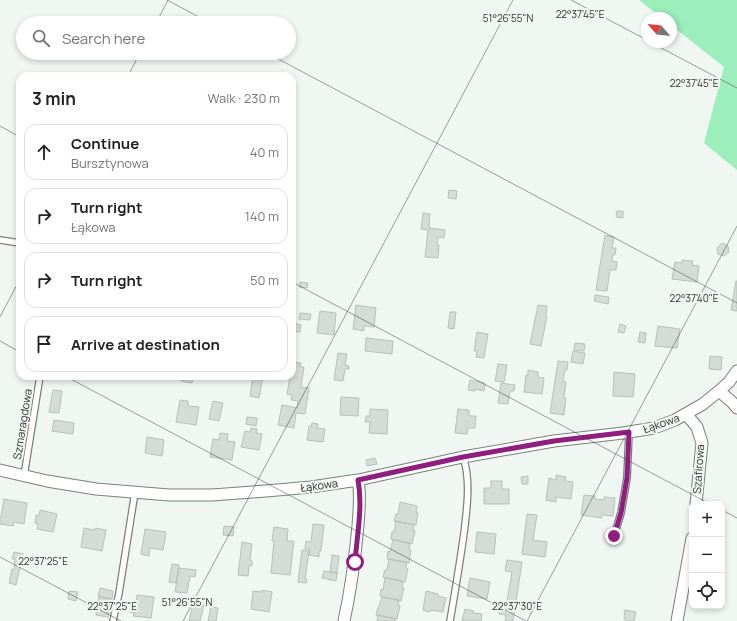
<!DOCTYPE html>
<html lang="en">
<head>
<meta charset="utf-8">
<style>
  body { margin:0; font-family:Manrope,sans-serif; background:#f6f6f6; color:#222 }
  .controls { position:absolute; right:12px; bottom:12px; display:grid; overflow:hidden; border-radius:8px; box-shadow:0 2px 6px #0003 }
  .controls button { width:36px; height:36px; display:grid; place-items:center; padding:0; border:0; border-bottom:1px solid #e0e0e0; background:#fff; color:#222; font:20px sans-serif }
  .compass { position:absolute; left:641px; top:12px; width:36px; height:36px; border-radius:50%; background:#fff; box-shadow:0 2px 6px #0003; rotate:298deg }
  .stop { position:absolute; width:12px; height:12px; margin:-9px; border:3px solid #901e7f; border-radius:50%; background:#fff }
  .stop.end { background:#901e7f; border-color:#fff; box-shadow:0 1px 4px #0008 }
  .list { margin:0; padding:0; list-style:none }
  h2 { display:flex; justify-content:space-between; align-items:center; height:52px; margin:0; padding:0 16px; font-size:17px }
  h2 small { font-size:13px; font-weight:400; color:#767676 }
  .list li { display:grid; grid-template-columns:26px 1fr auto; gap:12px; align-items:center; box-sizing:border-box; height:56px; margin:0 8px 8px; padding:0 8px; border:1px solid #e0e0e0; border-radius:12px }
  .list b { display:block; font-size:15px; white-space:nowrap }
  .list p { margin:0; font-size:13px; white-space:nowrap; color:#767676 }
  .list em { font-size:13px; font-style:normal; color:#767676 }
  .icon { flex:none; width:22px; height:22px; fill:none; stroke:currentColor; stroke-width:2; stroke-linecap:round; stroke-linejoin:round }
  .map { position:relative; flex:none; width:737px; height:621px; overflow:hidden }
  .search { position:absolute; background:#fff; box-shadow:0 2px 6px #0003; left:16px; top:16px; width:280px; height:44px; display:flex; align-items:center; gap:10px; box-sizing:border-box; padding:0 14px; border-radius:22px; color:#767676; font-size:15px }
  .panel { position:absolute; background:#fff; box-shadow:0 2px 6px #0003; left:16px; top:72px; width:280px; height:308px; border-radius:12px }
  .map>svg:first-child { display:block }
  .green { fill:#9cefba }
  .building { fill:#d5dbd7; stroke:#b9bfbb }
  .lines { fill:none; stroke-linecap:round; stroke-linejoin:round }
  .lane-casing { stroke:#7a807c; stroke-width:8 }
  .street-casing { stroke:#7a807c; stroke-width:13 }
  .lane { stroke:#fff; stroke-width:5.5 }
  .street { stroke:#fff; stroke-width:11 }
  .route { stroke:#901e7f; stroke-width:5 }
  .ticks { fill:none; stroke:#2e312f; stroke-width:1; stroke-opacity:0.45 }
  .labels { text-anchor:middle; dominant-baseline:central; stroke-width:4; stroke-linejoin:round; paint-order:stroke }
  .street-label { font-size:11px; fill:#2e312f; stroke:#f0f6f1 }
  .ticks-label { font-size:10px; text-anchor:middle; fill:#2e312f; stroke:#f0f6f1; stroke-width:4; stroke-linejoin:round; paint-order:stroke }
</style>
</head>
<body>
<div class="map">
<svg width="737" height="621" viewBox="0 0 737 621">
  <rect width="100%" height="100%" fill="#f0f6f1"/>
  <path class="green" d="M639 0H737V170L704 143 724 67 671 25V18H662Z"/>
  <path class="building" d="M449 190 457 191 456 199 448 198Z
    M617 211H623V218L616 217Z
    M423 213 430 214 429 228 445 230 444 238 438 237 437 245H439L438 258 425 257 428 230 421 229Z
    M605 235 614 237 612 248H616L615 255H613L612 261 617 262 616 270H610L607 291 596 290Z
    M722 243 728 246 729 252 724 256 718 254 717 248Z
    M682 260 693 261 692 265 699 266 697 282 672 279 675 262 682 263Z
    M736 281H737V311L731 310Z
    M300 282 308 283 307 288 299 287Z
    M595 295 609 297 608 304 594 301Z
    M356 305 376 308 374 327 364 326V331L353 329Z
    M538 305 547 306 546 315 547 316 541 346 530 344Z
    M320 311 336 313 334 335 317 333Z
    M450 312H456L454 329 448 328Z
    M300 313 311 314 310 320 299 319Z
    M293 323 301 325 300 332 292 331Z
    M620 324 626 326 624 333 618 332Z
    M658 326 680 329 677 348 655 346Z
    M477 332 488 334 484 358 476 357 477 351H474Z
    M640 332 646 333 645 343 638 342Z
    M366 338 393 341 392 354 365 351Z
    M575 343 585 344 584 351 574 350Z
    M573 351 585 353 583 364 571 362Z
    M338 353 347 354 345 365 349 366V369H345L343 381 334 380Z
    M710 356 722 357 721 370 709 369Z
    M558 361 568 362 567 370H565L563 381 566 382 564 398H566L564 415 550 413Z
    M292 362 301 363 300 367H304L301 387 309 388 305 414 296 413 294 428 278 425 282 405 297 408 298 401 291 400 292 395 287 394 290 376H292Z
    M498 364 507 365 504 382 495 381Z
    M528 370 538 372V377L544 378 542 394 524 392 526 375 528 376Z
    M614 372 635 374 633 397 613 396Z
    M182 376H194L192 383 181 381Z
    M253 376H263L259 398 250 396Z
    M470 380 485 383 484 391 475 389V391L468 390Z
    M501 383 515 385 514 391H510L508 404 498 403Z
    M53 390 62 391 59 413 49 412Z
    M341 397 359 398 358 416 340 415Z
    M180 400 188 401V406L199 407 196 425 176 422Z
    M213 401 223 403 219 421 209 419Z
    M370 409 388 410 387 434 369 433 370 422H365L366 416H370Z
    M458 409 469 410V416H476L475 428H468L467 434 455 433Z
    M247 417 257 418 256 426 246 424Z
    M54 420 74 423 73 434 52 431Z
    M312 423 318 424 317 428 325 429 323 442 307 440 309 426 311 427Z
    M251 428 257 429 256 433 262 434 259 450 241 447 245 431 250 432Z
    M220 433 228 434 227 441 235 442 232 460 210 457 213 439 219 440Z
    M147 437 164 440 162 456 145 453Z
    M375 458 377 464 367 466 366 460Z
    M556 475 566 477 565 481 573 482 571 499 556 497V502L546 500 549 478 556 480Z
    M528 476V484H522L521 477Z
    M491 481H502V489H509V504H484V488H491Z
    M584 495 595 496V499L604 500V497L615 498 613 516 602 515V518L581 515Z
    M4 499 27 503 24 524 14 522 13 526 0 524V517H1Z
    M400 502 417 506 416 512 418 513 416 525 394 521 396 514H398Z
    M40 510 57 514 53 532 37 529 38 524 35 523 36 515 39 516Z
    M527 514 537 515 533 540 547 542 545 557 522 554Z
    M396 521 414 525 413 531H415L412 544 391 539 392 532H394Z
    M313 524 324 525 321 551H319V557L309 555 310 549H305L306 541 311 542Z
    M224 526 234 527 233 536 223 535Z
    M274 527 288 529 287 541H294L290 575 271 573 274 541H272Z
    M84 528 95 530V528L106 530 102 551 81 547Z
    M145 529 166 532 163 550 150 548 149 556 141 554Z
    M477 532 496 534 494 554 475 552Z
    M393 540 410 543 409 550H411L409 563 387 559 388 551 390 552Z
    M242 542 252 544 250 560 252 561V566L249 565 248 576 238 575Z
    M302 550 309 551 305 579H307L306 583 298 582Z
    M14 552 23 554 16 585 9 583 12 569H14L15 559H12Z
    M332 555 339 556 337 573 330 572Z
    M389 559 407 562 406 568 408 569 405 582 383 577 385 570H387Z
    M507 560 522 562 513 621H505L506 615 499 614 500 606 506 607 512 572 505 571Z
    M172 564 179 565 176 583 169 582Z
    M179 568 196 570 195 577 190 576 187 593 175 592Z
    M324 571 337 573 336 581 322 578Z
    M385 578 403 581 402 588H404L401 601 380 596 381 589 383 590Z
    M470 578 490 582 487 599 467 596Z
    M100 588 113 591 112 599 98 596Z
    M262 590 272 592 269 612 251 609 253 591 262 592Z
    M69 591 78 592 76 601 68 599Z
    M426 591 438 594V596L446 598 443 612 431 610 430 612 423 610Z
    M137 595 154 597 151 618 133 616 134 613 130 612 131 603 136 604Z
    M99 597 111 599 110 608 98 605Z
    M382 597 399 600 398 605 400 606 397 619 376 615 378 607H379Z
    M193 603 204 605 200 621H189Z
    M97 606 109 608 108 617 96 615Z
    M211 607 218 608 216 621H208Z
    M465 609 474 611 473 613 482 614 481 621H462Z
    M625 610 636 612 634 621H625L626 619 624 618Z
    M378 615 396 619 395 621H377Z"/>
  <g class="lines">
    <g class="lane-casing">
      <path id="lane" d="M0 240 20 243
        M24 476 40 376
        M614 536 621 513 627 478 629 432
        M113 621 119 593 135 492
        M450 621C455 592 460 562 464 533 467 509 471 479 463 457"/>
    </g>
    <g class="street-casing">
      <path id="street" d="M719 391 732 402 737 408
        M686 414 697 427 702 443 696 504
        M0 470 47 481 96 489 169 495H212L266 491 311 487 358 480 463 457 554 441 623 433 654 428 675 420 703 404 719 391 729 382 737 371
        M344 621C351 589 355 558 358 526 359 510 361 495 358 480
        M677 621 692 538"/>
    </g>
    <use href="#lane" class="lane"/>
    <use href="#street" class="street"/>
  </g>
  <g class="lines">
    <path class="route" d="M355 562C357 535 363 506 358 480L463 457 554 441 629 432 627 478 621 513 614 536"/>
  </g>
  <path class="ticks" d="M167 0 210 23M571 0 647 40M156 23 168 0M650 42 737 88M267 53 737 303M128 76 140 53M0 126 20 137M292 282 710 504M0 317 20 279M0 341 20 352M65 376 526 621M722 510 737 518M0 557 121 621M183 621 513 0M527 621 737 226"/>
  <g class="labels">
    <g class="street-label">
      <text transform="translate(661 423) rotate(-19)">Łąkowa</text>
      <text transform="translate(22 424) rotate(-81)">Szmaragdowa</text>
      <text transform="translate(698 469) rotate(-86)">Szafirowa</text>
      <text transform="translate(319 485) rotate(-8)">Łąkowa</text>
    </g>
  </g>
  <g class="ticks-label">
    <text x="580" y="18">22°37'45"E</text>
    <text x="508" y="22">51°26'55"N</text>
    <text x="694" y="87">22°37'45"E</text>
    <text x="694" y="302">22°37'40"E</text>
    <text x="43" y="565">22°37'25"E</text>
    <text x="187" y="606">51°26'55"N</text>
    <text x="112" y="610">22°37'25"E</text>
    <text x="517" y="610">22°37'30"E</text>
  </g>
</svg>
<div class="controls">
<button>+</button>
<button>−</button>
<button><svg class="icon" aria-label="locate" viewBox="0 0 24 24"><circle cx="12" cy="12" r="6"/><path d="M12 2v4M12 18v4M2 12h4M18 12h4"/></svg></button>
</div>
<svg class="compass" viewBox="-18 -18 36 36"><path d="M0-13l5 13h-10z" fill="#e53935"/><path d="M0 13l5-13h-10z" fill="#767676"/></svg>
<div class="stop" style="left:355px;top:562px"></div>
<div class="stop end" style="left:614px;top:536px"></div>
<div class="search"><svg class="icon" aria-label="search" viewBox="0 0 24 24"><circle cx="10" cy="10" r="6"/><path d="M15 15l6 6"/></svg>Search here</div>
<section class="panel">
<h2>3 min<small>Walk · 230 m</small></h2>
<ul class="list">
<li><svg class="icon" aria-label="ahead" viewBox="0 0 24 24"><path d="M12 20V5M6 11l6-6 6 6"/></svg><div><b>Continue</b><p>Bursztynowa</p></div><em>40 m</em></li>
<li><svg class="icon" aria-label="right" viewBox="0 0 24 24"><path d="M7 20v-9h11M14 6l5 5-5 5"/></svg><div><b>Turn right</b><p>Łąkowa</p></div><em>140 m</em></li>
<li><svg class="icon" aria-label="right" viewBox="0 0 24 24"><path d="M7 20v-9h11M14 6l5 5-5 5"/></svg><div><b>Turn right</b></div><em>50 m</em></li>
<li><svg class="icon" aria-label="arrive" viewBox="0 0 24 24"><path d="M6 21V4h12l-3 4 3 4H6"/></svg><div><b>Arrive at destination</b></div></li>
</ul>
</section>
</div>
</body>
</html>
